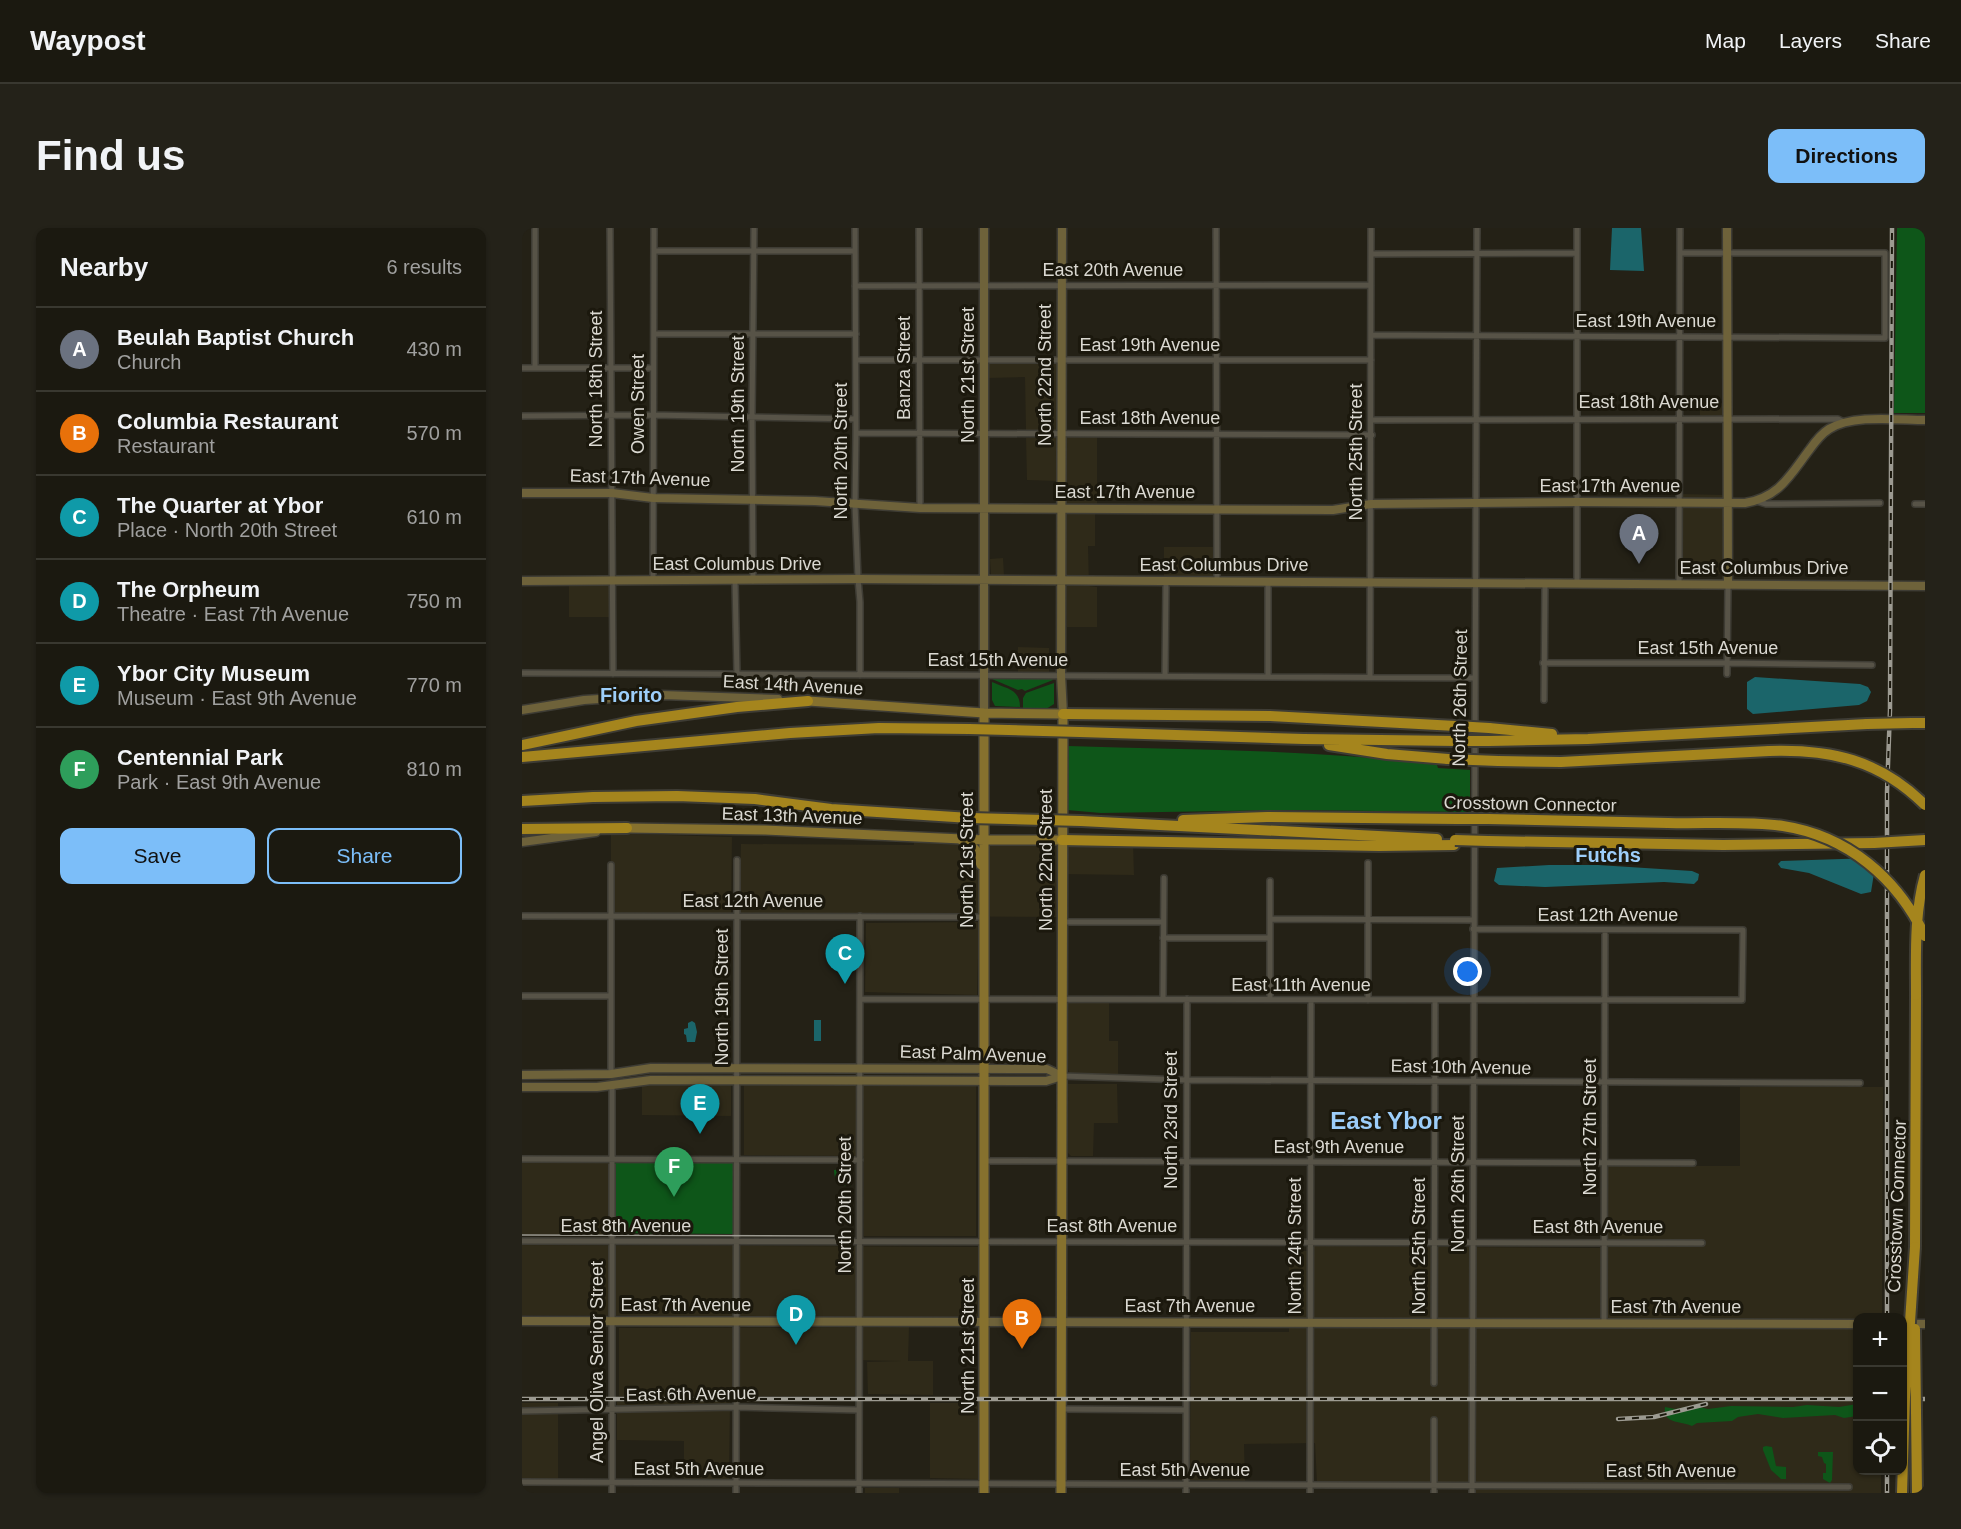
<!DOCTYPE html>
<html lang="en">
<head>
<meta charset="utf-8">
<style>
  body { margin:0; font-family:Helvetica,sans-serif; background:#242219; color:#f1f3f6 }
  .controls { position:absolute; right:18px; bottom:18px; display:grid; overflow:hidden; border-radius:12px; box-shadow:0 2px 4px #0004 }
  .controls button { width:54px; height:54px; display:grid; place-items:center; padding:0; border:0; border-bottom:2px solid #393830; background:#1b1910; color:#f1f3f6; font:30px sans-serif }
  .you { position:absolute; left:946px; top:744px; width:21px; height:21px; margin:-15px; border:4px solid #fff; border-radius:50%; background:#1a73e8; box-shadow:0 0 0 9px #1a73e833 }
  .badge { display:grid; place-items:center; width:39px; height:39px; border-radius:50%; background:#7cbef9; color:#fff; font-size:20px; font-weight:700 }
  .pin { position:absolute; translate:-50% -50px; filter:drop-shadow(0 2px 3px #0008) }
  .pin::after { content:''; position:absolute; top:32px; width:21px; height:18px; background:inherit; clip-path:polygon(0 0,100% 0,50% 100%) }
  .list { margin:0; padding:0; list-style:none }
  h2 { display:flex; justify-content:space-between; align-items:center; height:78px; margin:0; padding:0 24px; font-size:26px }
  h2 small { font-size:20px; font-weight:400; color:#a0a09f }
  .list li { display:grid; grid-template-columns:39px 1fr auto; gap:18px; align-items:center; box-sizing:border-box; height:84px; padding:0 24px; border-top:2px solid #393830 }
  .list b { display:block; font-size:22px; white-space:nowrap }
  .list p { margin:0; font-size:20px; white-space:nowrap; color:#a0a09f }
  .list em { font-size:20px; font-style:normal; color:#a0a09f }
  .actions { display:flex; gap:12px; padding:18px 24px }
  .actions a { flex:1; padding:14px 0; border:2px solid #7cbef9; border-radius:12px; text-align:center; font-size:21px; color:#7cbef9 }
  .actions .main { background:#7cbef9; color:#111 }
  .icon { flex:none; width:33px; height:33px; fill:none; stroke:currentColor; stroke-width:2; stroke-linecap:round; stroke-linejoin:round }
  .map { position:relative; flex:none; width:1403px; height:1265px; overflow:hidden; border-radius:12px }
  header { display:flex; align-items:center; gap:36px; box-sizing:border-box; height:84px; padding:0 30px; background:#1b1910; border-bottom:2px solid #393830 }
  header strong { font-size:28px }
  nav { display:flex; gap:33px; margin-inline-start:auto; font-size:21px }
  .intro { display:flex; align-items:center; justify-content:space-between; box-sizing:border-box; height:144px; padding:0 36px }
  h1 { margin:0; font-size:42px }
  .button { padding:15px 27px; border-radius:12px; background:#7cbef9; color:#111; font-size:21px; font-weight:700 }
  main { display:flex; gap:36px; padding:0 36px }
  aside { flex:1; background:#1b1910; border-radius:12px; box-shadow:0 2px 4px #0004 }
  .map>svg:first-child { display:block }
  .built { fill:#2f2a19 }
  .green { fill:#0e5619 }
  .water { fill:#1b656a }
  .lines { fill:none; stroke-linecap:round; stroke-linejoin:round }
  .street-casing { stroke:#3e3c34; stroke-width:8 }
  .secondary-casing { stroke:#3e3c34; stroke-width:11 }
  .primary-casing { stroke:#3e3c34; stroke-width:12 }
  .highway-casing { stroke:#3e3c34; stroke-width:14 }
  .street { stroke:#575347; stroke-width:5 }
  .secondary { stroke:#6e623a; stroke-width:8 }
  .primary { stroke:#86712e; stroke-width:9 }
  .highway { stroke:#a5851d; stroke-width:10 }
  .tram { stroke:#9c9a91; stroke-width:1.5 }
  .rail-casing { stroke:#9c9a91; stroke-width:4.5 }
  .rail { stroke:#1b180d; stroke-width:2; stroke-dasharray:7; stroke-linecap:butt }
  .highway-bridge-casing { stroke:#3e3c34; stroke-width:14; stroke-linecap:butt }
  .highway-bridge { stroke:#a5851d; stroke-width:10 }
  .labels { text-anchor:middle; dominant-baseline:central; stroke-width:6; stroke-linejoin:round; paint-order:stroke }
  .street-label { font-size:18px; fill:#dad8d1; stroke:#1b180d }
  .neighbourhood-label { font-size:20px; font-weight:bold; fill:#9dcefa; stroke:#1b180d }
  .district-label { font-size:24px; font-weight:bold; fill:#9dcefa; stroke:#1b180d }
</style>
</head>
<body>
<header>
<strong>Waypost</strong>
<nav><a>Map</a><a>Layers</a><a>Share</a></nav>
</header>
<div class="intro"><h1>Find us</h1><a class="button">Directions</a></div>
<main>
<aside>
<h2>Nearby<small>6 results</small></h2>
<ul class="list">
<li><span class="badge" style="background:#6b7280">A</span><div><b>Beulah Baptist Church</b><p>Church</p></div><em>430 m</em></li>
<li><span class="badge" style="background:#e8710a">B</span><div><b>Columbia Restaurant</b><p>Restaurant</p></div><em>570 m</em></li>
<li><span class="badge" style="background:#0f9aa8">C</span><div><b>The Quarter at Ybor</b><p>Place · North 20th Street</p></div><em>610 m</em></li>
<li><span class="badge" style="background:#0f9aa8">D</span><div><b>The Orpheum</b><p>Theatre · East 7th Avenue</p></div><em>750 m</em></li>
<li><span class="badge" style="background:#0f9aa8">E</span><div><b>Ybor City Museum</b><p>Museum · East 9th Avenue</p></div><em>770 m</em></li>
<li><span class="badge" style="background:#2e9e5b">F</span><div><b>Centennial Park</b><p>Park · East 9th Avenue</p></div><em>810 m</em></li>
</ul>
<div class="actions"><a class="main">Save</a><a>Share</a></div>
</aside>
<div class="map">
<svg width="1403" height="1265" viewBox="0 0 1403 1265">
  <rect width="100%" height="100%" fill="#242116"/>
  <path class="built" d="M466 135 536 136V202H504L503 149 466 150Z
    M1178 175H1204V190H1178Z
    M542 208H575V277H547L543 273Z
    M504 210H536V253L505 252Z
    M1157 266 1204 267 1205 346H1158Z
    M543 283H573V318H566L567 358 575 359V399H545Z
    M642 319H692V348H642Z
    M481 330 482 347H469L468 331Z
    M47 352 89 353V389H47Z
    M496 419 527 420V446H496Z
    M110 606 210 609 209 685H89V607Z
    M392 611 611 615 612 647 537 646 538 689 217 687 219 616 392 617Z
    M457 694 455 767 343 764 344 695Z
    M545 775H587V813H596V846H548L545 838Z
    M120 855H209V888L120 887Z
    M222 856 454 858V1008H342V928L222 927Z
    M546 856H595L596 895H572L571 928H549L545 924Z
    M1218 859H1361L1360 1089 1336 1090V1242L1359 1243V1265H948V1257L795 1255 793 1215 722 1216 723 1253 668 1252 669 1104H767V1023H791V1018L1085 1020 1086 938H1218Z
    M0 932H90V1007L0 1006Z
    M0 1017 456 1019 457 1089 0 1087Z
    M387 1099 386 1133H411V1167L346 1166 345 1134 379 1133 333 1132V1168H97V1100Z
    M208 1173 207 1252 162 1251V1213L95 1212V1174Z
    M0 1175H36V1253H0Z
    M408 1175H456L457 1251 408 1250Z
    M343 1260H377V1265H343Z"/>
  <path class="green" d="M1375 0H1403V185H1372Z
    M470 451H530L531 452 503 463 500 461 496 462Z
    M470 454C485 461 498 461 498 479L473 478 470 472Z
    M532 455V476L524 481 501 480V470L504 465Z
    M546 518C669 522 793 521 915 537L916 540 948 542V584L765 582 579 585 545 582Z
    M92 933H213L212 1006 92 1005Z
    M319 941 321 949 329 951V958C317 958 312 953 312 942Z
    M1335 1176V1188L1322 1190 1313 1187 1261 1190 1236 1186 1216 1189 1210 1193 1175 1195 1170 1198C1160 1193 1140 1196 1143 1179L1153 1181 1172 1178 1186 1181 1209 1178 1271 1179 1285 1177 1317 1179Z
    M1244 1218 1250 1219 1254 1238 1264 1239V1251H1259L1249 1242 1241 1222V1219Z
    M1296 1224H1311L1310 1252 1308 1255 1301 1251V1245H1304V1236L1302 1235 1300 1229 1296 1228Z"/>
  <path class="water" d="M1090 0H1119L1122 43 1088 42Z
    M1233 449 1338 456 1346 459 1349 464 1345 473 1337 477 1231 486 1225 481V454Z
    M1350 630 1354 633 1349 664 1339 666 1287 645 1259 640 1256 636 1259 633Z
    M1027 637H1076L1170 643 1177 646 1176 652 1172 656 1142 654 1023 659 977 657 972 653 975 640Z
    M292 792H299V813H292Z
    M170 793 173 795 175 804 173 814H165L164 807 162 806V801L166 800V795Z"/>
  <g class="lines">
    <g class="street-casing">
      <path id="street" d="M13 0V140
        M88 0 91 446
        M333 0 334 205 333 277 336 351 338 374V447
        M397 0 398 280
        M694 0 695 354
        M132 23H333
        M849 26 1055 25
        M333 58 849 57
        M132 106H334
        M850 107 1363 110V25H1158
        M334 132H849
        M0 140H131
        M0 188 131 187 334 191
        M850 192 1316 191 1324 195
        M334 205 850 207
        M1234 273 1244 276 1358 275
        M1393 276H1403
        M131 353 132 0
        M213 353 215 446
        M231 353 230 189 232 0
        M1055 356V0
        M1157 356 1158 0
        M1021 435H1205L1350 437
        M0 445 953 450
        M1205 446 1206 356
        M643 448 644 354
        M746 448V354
        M848 449 849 0
        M1022 472 1023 356
        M0 688 461 689
        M748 691 951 692
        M540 694H641
        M641 710H748
        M0 768H89
        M338 771 1220 772 1221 702 951 701
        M641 771 642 650
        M748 771V653
        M846 772V635
        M89 846V637
        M540 848 664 852 1338 855
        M0 931 338 932
        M462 933 1171 935
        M0 1013 1180 1015
        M1082 1096 1083 702
        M912 1155 913 772
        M539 1181 664 1182
        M0 1183 214 1179 337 1182
        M0 1254 1327 1259
        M90 1265V858
        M214 1265 215 632
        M337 1265 338 688
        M664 1265 665 771
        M788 1265 789 772
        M912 1265V1192
        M950 1265 955 0"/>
    </g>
    <g class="secondary-casing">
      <path id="secondary" d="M540 0 539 447 541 486
        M1205 0 1206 356
        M0 265H90L131 270 293 273 398 280 811 282 849 276 1056 274 1223 275C1258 269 1268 247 1288 221 1293 214 1299 206 1307 201 1331 186 1376 192 1403 192
        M0 353 336 351 1403 358
        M0 482 62 472 140 467 256 471
        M462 485V0
        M0 614 74 604
        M0 847 89 846 129 840 525 841 540 848
        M0 859H75L129 852 524 853 540 848
        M0 1093 1336 1096
        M1380 1096H1403"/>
    </g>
    <g class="primary-casing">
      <path id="primary" d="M286 473 462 485 541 486 539 1265
        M462 485V1265
        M105 600 243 602 462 612H540
        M439 612 453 621 459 637"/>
    </g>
    <g class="highway-casing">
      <path id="highway" d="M541 486 748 488 934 498
        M1390 495H1403
        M967 500 1030 506
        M558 504 782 511 935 513
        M967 513 1066 511 1345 496
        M0 517 114 493 215 479 286 473
        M807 517 865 526 926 531
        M0 529 268 505 357 500 447 501
        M976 533 1039 534 1247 523
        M0 573 71 569 155 568 233 571 309 581 448 590
        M966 591 1146 595
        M661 592 745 589 935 591
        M559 593 915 611
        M0 601 105 600
        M540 612 857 618 932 617
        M966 613 1201 617 1352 615
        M1393 1019 1394 767"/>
    </g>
    <use href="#street" class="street"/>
    <use href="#secondary" class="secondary"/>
    <use href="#primary" class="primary"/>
    <use href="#highway" class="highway"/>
    <path class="tram" d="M0 1007 312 1008"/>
    <g class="rail-casing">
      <path id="rail" d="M1365 1090V564L1368 482 1370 0
        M0 1171H1336
        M1380 1171H1403
        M1096 1191 1132 1189 1184 1176
        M1365 1242V1265"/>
    </g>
    <use href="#rail" class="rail"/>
    <g class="highway-bridge-casing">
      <path id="highway-bridge" d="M1345 496 1390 495
        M934 498 967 500
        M447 501 558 504
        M935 513H967
        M1247 523C1309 521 1358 532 1403 577
        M926 531 976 533
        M448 590 559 593
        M935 591H966
        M1146 595C1182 596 1227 593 1261 598 1326 608 1375 650 1403 708
        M933 612 966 613
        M1352 615 1403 612
        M1394 767C1394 727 1392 686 1403 647
        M1393 1101 1395 1265
        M1380 1265 1383 1169 1393 1019"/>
    </g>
    <use href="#highway-bridge" class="highway-bridge"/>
  </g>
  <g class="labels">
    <g class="street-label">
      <text x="591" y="42">East 20th Avenue</text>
      <text x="1124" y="93">East 19th Avenue</text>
      <text x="628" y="117">East 19th Avenue</text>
      <text transform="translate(382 140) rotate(-90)">Banza Street</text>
      <text transform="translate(446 147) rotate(-90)">North 21st Street</text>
      <text transform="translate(523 147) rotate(-90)">North 22nd Street</text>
      <text transform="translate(74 151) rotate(-90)">North 18th Street</text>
      <text x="1127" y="174">East 18th Avenue</text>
      <text transform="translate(116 176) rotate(-90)">Owen Street</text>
      <text transform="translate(216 176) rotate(-90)">North 19th Street</text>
      <text x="628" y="190">East 18th Avenue</text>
      <text transform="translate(319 223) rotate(-90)">North 20th Street</text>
      <text transform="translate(834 224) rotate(-90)">North 25th Street</text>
      <text transform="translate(118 250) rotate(2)">East 17th Avenue</text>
      <text x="1088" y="258">East 17th Avenue</text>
      <text x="603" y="264">East 17th Avenue</text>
      <text x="215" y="336">East Columbus Drive</text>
      <text x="702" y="337">East Columbus Drive</text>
      <text x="1242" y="340">East Columbus Drive</text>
      <text x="1186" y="420">East 15th Avenue</text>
      <text x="476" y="432">East 15th Avenue</text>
      <text transform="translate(271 457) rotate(3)">East 14th Avenue</text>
      <text transform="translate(938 470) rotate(-89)">North 26th Street</text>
      <text transform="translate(1008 576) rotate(1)">Crosstown Connector</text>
      <text transform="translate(270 588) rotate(2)">East 13th Avenue</text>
      <text transform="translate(445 632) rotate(-90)">North 21st Street</text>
      <text transform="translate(524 632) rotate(-90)">North 22nd Street</text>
      <text x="231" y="673">East 12th Avenue</text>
      <text x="1086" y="687">East 12th Avenue</text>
      <text x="779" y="757">East 11th Avenue</text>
      <text transform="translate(200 769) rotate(-90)">North 19th Street</text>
      <text transform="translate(451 826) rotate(2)">East Palm Avenue</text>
      <text transform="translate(939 839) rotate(1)">East 10th Avenue</text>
      <text transform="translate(649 892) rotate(-90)">North 23rd Street</text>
      <text transform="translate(1068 899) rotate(-90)">North 27th Street</text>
      <text x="817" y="919">East 9th Avenue</text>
      <text transform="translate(936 956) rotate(-90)">North 26th Street</text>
      <text transform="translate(323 977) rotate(-90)">North 20th Street</text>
      <text transform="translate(1375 978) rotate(-88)">Crosstown Connector</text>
      <text x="104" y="998">East 8th Avenue</text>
      <text x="590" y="998">East 8th Avenue</text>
      <text x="1076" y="999">East 8th Avenue</text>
      <text transform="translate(773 1018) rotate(-90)">North 24th Street</text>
      <text transform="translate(897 1018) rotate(-90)">North 25th Street</text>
      <text x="164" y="1077">East 7th Avenue</text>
      <text x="668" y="1078">East 7th Avenue</text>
      <text x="1154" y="1079">East 7th Avenue</text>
      <text transform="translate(446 1118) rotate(-90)">North 21st Street</text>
      <text transform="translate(75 1134) rotate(-90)">Angel Oliva Senior Street</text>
      <text transform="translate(169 1166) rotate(-1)">East 6th Avenue</text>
      <text x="177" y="1241">East 5th Avenue</text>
      <text x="663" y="1242">East 5th Avenue</text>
      <text x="1149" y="1243">East 5th Avenue</text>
    </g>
    <g class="neighbourhood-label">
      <text x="109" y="467">Fiorito</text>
      <text x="1086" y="627">Futchs</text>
    </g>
    <g class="district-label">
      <text x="864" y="892">East Ybor</text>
    </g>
  </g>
</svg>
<div class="controls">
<button>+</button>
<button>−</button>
<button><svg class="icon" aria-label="locate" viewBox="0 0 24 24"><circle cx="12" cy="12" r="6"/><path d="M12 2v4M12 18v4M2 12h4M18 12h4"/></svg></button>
</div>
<div class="you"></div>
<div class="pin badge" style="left:1117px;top:336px;background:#6b7280">A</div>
<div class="pin badge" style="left:500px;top:1121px;background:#e8710a">B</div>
<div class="pin badge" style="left:323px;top:756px;background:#0f9aa8">C</div>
<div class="pin badge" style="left:274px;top:1117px;background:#0f9aa8">D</div>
<div class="pin badge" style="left:178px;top:906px;background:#0f9aa8">E</div>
<div class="pin badge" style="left:152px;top:969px;background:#2e9e5b">F</div>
</div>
</main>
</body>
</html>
